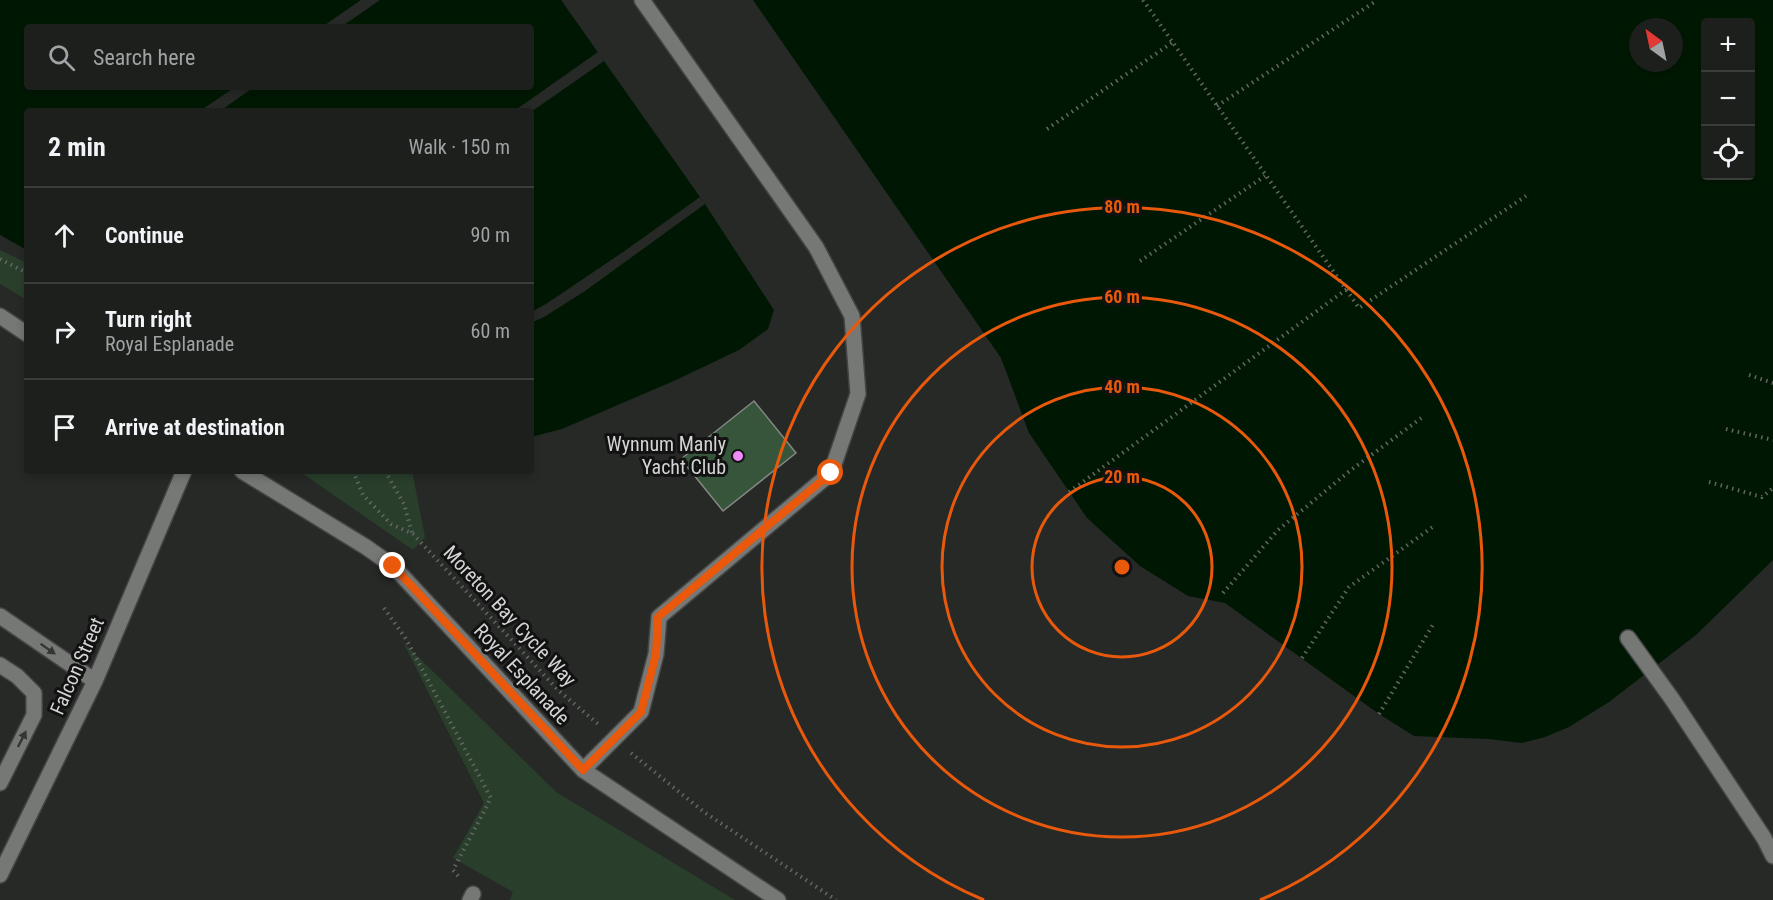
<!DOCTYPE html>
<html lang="en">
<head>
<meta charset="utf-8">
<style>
  body { margin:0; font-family:"Roboto Condensed",sans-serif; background:#2a2c2a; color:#f1f3f6 }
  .controls { position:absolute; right:18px; top:18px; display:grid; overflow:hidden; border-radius:6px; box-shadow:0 3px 9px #0003 }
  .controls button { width:54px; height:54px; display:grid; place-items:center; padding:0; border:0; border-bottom:2px solid #3b3d3b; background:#1d1f1d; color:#f1f3f6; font:30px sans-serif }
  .compass { position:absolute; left:1629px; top:18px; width:54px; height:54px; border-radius:50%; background:#1d1f1d; box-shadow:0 3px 9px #0003; rotate:327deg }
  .stop { position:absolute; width:18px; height:18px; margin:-14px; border:4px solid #ea580c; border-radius:50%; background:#fff }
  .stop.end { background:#ea580c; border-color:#fff; box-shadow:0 2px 6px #0008 }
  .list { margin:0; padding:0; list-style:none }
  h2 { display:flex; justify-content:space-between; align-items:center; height:78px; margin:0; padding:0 24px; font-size:26px }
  h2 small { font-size:20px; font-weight:400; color:#a0a2a4 }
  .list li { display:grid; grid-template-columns:39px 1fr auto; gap:18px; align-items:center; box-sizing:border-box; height:96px; padding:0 24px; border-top:2px solid #3b3d3b }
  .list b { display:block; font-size:22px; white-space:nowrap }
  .list p { margin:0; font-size:20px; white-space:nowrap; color:#a0a2a4 }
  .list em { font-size:20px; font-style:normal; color:#a0a2a4 }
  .icon { flex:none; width:33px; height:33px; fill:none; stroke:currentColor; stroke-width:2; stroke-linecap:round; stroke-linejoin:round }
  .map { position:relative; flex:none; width:1773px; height:900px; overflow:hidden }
  .search { position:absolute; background:#1d1f1d; box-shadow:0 3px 9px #0003; left:24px; top:24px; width:510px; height:66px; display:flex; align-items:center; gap:15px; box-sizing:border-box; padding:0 21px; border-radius:6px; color:#a0a2a4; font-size:22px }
  .panel { position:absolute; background:#1d1f1d; box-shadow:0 3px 9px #0003; left:24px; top:108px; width:510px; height:366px; border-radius:6px }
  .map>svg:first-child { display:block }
  .green { fill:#293f2c }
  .water { fill:#001803; fill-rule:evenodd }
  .pier { fill:#272927 }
  .building { fill:#37553b; stroke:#858785; stroke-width:1.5 }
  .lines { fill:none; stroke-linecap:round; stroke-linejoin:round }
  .service-casing { stroke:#434443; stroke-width:18 }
  .minor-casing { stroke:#434443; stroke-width:18 }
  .tertiary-casing { stroke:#434443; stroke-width:18 }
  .path { stroke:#646664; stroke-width:4; stroke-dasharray:1.5 4.5; stroke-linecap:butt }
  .service { stroke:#767876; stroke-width:15 }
  .minor { stroke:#767876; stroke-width:15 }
  .tertiary { stroke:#767876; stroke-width:15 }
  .oneway { fill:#343634 }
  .route { stroke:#ea580c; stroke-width:8 }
  .ring { fill:none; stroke:#e8590c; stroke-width:3 }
  .poi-dot { fill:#ef8bf6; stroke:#111211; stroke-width:2 }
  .labels { text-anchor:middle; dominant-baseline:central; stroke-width:6; stroke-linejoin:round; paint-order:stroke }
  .poi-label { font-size:20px; fill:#d3d4d3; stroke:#111211; text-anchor:end }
  .street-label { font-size:20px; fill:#d3d4d3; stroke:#111211 }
  .centre { fill:#e8590c; stroke:#111211; stroke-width:3 }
  .ring-label { font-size:18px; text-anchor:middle; font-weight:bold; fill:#e8590c; stroke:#111211; stroke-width:6; stroke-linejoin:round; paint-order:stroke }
</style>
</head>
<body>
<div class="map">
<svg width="1773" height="900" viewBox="0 0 1773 900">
  <rect width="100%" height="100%" fill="#272927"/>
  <path class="green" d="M0 250 27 263V300L0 284Z
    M299 471H412L425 537 413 550Z
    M403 642 556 792 735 900H510L513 892 453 858 484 803Z"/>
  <path class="water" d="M0 0H561L705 204 774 310 768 329 739 350 676 380 562 429 531 437V111H27V250L0 235ZM27 27H531V87H27Z
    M753 0H1773V560L1696 635 1609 702 1569 727 1545 737 1522 743 1488 739 1414 736 1379 714 1225 603 1188 596 1140 566 1087 518 1029 433 1001 358ZM1706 22H1750V176H1706ZM1638 27H1674V63H1638Z"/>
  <path class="pier" d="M361 0H380L341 27H322Z
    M598 52 604 61 531 112 514 111Z
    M235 87H254L220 111H200Z
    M700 197 705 204 585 291 544 317 531 323V312L546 304 626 250Z"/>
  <path class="building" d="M754 401 796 453 723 511 681 459Z"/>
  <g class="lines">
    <g class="service-casing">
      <path id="service" d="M1628 638 1672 699 1764 838 1773 856
        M583 770 641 712 656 654 659 617 831 473 858 394 852 316 816 247 642 0"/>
    </g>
    <g class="minor-casing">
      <path id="minor" d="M0 616 95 681
        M0 665 17 676 34 693V715L0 783
        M0 875 95 681 184 471
        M470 900 473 894"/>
    </g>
    <g class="tertiary-casing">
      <path id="tertiary" d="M0 316 27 334
        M242 471 366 547 393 566 583 770 778 900"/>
    </g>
    <path class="path" d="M1143 0 1359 308 1526 196
      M1217 106 1376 1
      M1047 129 1173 42
      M0 259 27 273
      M1140 261 1265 176
      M1749 375 1773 383
      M1726 429 1773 440
      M353 471 363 495 391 524 413 534 558 690 598 724
      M385 471 404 504 412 533
      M1709 482 1762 497 1773 488
      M1069 492 1347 289
      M1223 593 1278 530 1351 470 1424 416
      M384 608 406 639 491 798 453 870 460 878
      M1302 658 1349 587 1434 526
      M1379 714 1434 623
      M631 753 704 812 836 900"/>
    <use href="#service" class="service"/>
    <use href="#minor" class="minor"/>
    <use href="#tertiary" class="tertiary"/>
  </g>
  <defs><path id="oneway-solid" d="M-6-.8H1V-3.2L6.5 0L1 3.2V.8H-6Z" transform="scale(1.5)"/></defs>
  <g class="oneway">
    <use href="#oneway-solid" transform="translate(48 649) rotate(35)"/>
    <use href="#oneway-solid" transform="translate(22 739) rotate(-63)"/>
  </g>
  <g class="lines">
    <path class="route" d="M393 566 583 770 641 712 656 654 658 617 831 473"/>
  </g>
  <g class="ring">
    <circle cx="1122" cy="567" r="90"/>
    <circle cx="1122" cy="567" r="180"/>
    <circle cx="1122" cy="567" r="270"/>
    <path d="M984 900A360 360 0 1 1 1260 900"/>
  </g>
  <circle class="poi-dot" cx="738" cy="456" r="6"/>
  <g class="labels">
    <g class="poi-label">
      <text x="726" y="444">Wynnum Manly<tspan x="726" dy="23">Yacht Club</tspan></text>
    </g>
    <g class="street-label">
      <text transform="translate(510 616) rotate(47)">Moreton Bay Cycle Way</text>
      <text transform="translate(77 666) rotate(-66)">Falcon Street</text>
      <text transform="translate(522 674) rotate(47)">Royal Esplanade</text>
    </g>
  </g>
  <circle cx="1122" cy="567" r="9" class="centre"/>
  <g class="ring-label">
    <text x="1122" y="213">80 m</text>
    <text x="1122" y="303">60 m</text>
    <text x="1122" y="393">40 m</text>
    <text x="1122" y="483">20 m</text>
  </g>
</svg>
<div class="controls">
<button>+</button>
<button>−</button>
<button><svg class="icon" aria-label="locate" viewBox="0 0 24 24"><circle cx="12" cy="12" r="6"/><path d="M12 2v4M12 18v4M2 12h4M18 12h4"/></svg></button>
</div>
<svg class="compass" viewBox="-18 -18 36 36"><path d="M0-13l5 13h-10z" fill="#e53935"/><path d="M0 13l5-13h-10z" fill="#a0a2a4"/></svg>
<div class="stop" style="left:831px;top:473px"></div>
<div class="stop end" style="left:393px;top:566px"></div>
<div class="search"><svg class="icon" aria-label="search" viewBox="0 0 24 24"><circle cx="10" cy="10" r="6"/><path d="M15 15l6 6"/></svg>Search here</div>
<section class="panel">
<h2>2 min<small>Walk · 150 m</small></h2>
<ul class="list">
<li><svg class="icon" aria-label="ahead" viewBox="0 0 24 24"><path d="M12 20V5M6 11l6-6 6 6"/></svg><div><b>Continue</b></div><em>90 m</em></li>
<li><svg class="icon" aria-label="right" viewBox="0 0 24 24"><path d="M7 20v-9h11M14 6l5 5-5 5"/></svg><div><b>Turn right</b><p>Royal Esplanade</p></div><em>60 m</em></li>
<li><svg class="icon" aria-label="arrive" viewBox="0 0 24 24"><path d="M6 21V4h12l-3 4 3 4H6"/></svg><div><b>Arrive at destination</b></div></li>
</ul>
</section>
</div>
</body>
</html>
